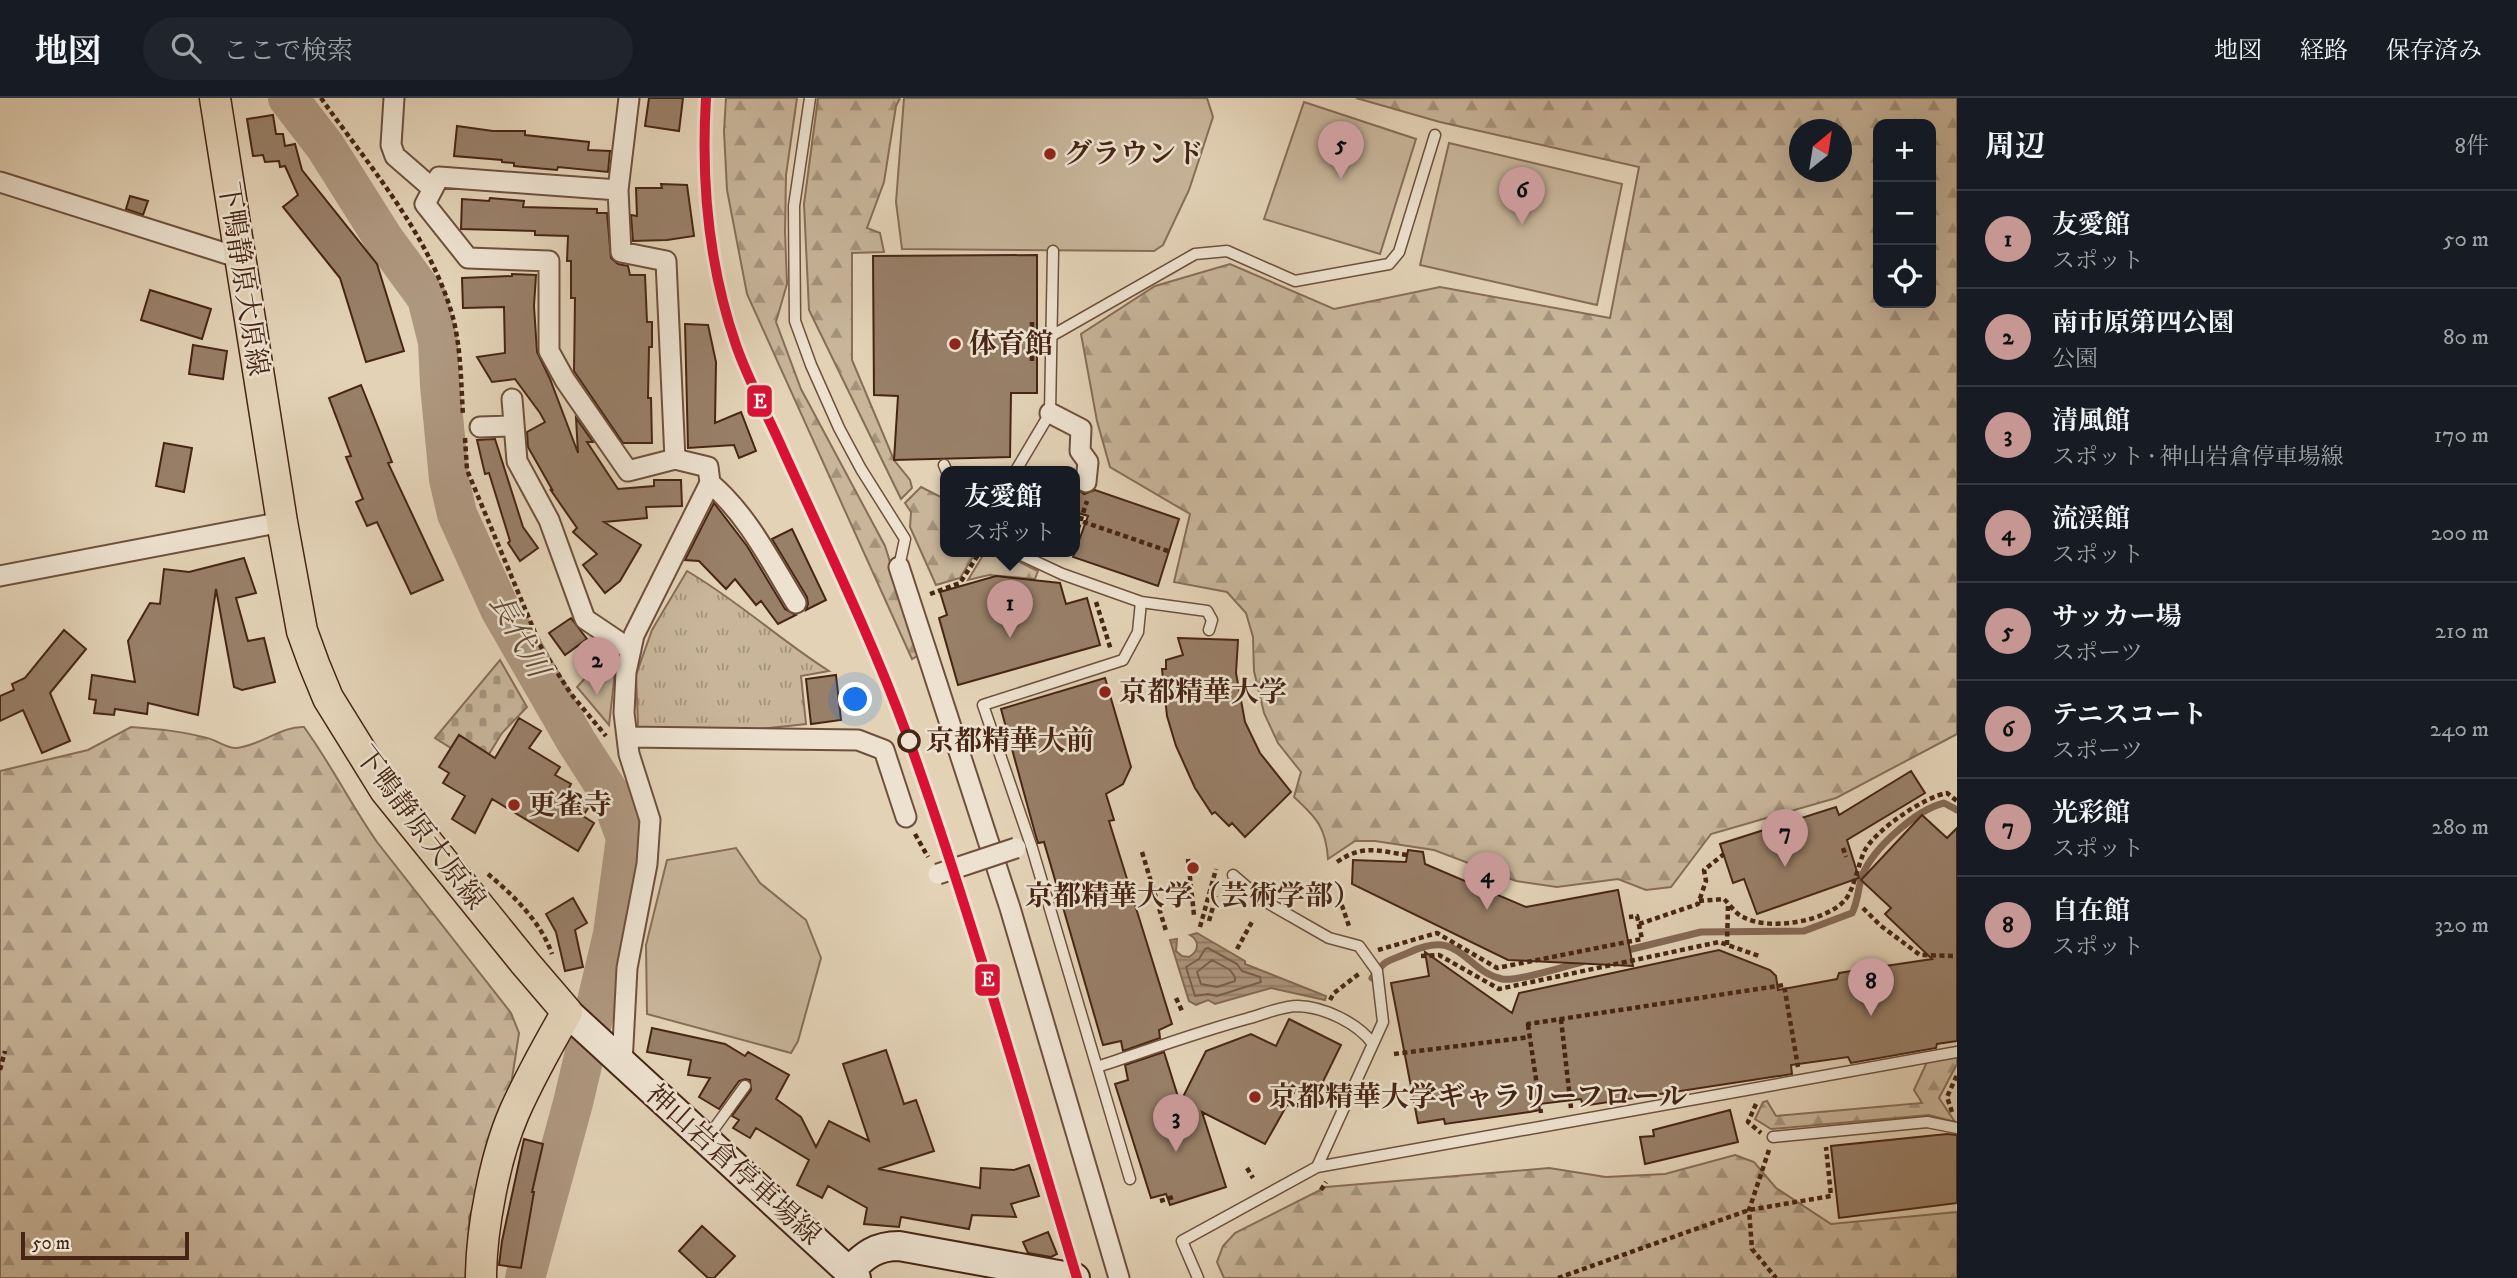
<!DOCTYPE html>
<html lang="ja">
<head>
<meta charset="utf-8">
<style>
  body { margin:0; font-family:"IM FELL DW Pica","Noto Serif JP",serif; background:#20242c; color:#f1f3f6 }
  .controls { position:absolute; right:21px; top:21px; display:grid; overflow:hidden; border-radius:14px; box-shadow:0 7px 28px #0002 }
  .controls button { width:63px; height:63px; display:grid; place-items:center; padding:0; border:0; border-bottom:2px solid #363941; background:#171b24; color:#f1f3f6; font:35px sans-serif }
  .compass { position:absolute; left:1789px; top:21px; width:63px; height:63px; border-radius:50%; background:#171b24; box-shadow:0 7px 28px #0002; rotate:30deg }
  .scale { position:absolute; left:21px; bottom:18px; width:168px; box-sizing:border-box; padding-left:7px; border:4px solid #472514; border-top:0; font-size:19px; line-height:24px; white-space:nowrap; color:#472514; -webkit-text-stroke:5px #ede2d0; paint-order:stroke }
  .you { position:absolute; left:856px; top:602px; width:24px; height:24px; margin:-18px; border:5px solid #fff; border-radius:50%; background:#1a73e8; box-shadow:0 0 0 10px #1a73e833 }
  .badge { display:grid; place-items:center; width:46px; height:46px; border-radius:50%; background:#c59692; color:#111; font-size:23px; font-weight:700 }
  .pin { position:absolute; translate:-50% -58px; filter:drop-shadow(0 2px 4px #0008) }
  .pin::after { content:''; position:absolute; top:37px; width:24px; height:21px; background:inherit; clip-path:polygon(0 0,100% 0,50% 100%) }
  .popup { position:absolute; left:940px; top:368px; width:140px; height:91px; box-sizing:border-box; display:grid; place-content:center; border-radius:14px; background:#171b24; filter:drop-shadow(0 2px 5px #0005); font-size:23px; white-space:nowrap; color:#9ea1a6 }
  .popup b { font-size:26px; color:#f1f3f6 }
  .popup::after { content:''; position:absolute; left:50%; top:100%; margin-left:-14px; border:14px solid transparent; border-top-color:#171b24 }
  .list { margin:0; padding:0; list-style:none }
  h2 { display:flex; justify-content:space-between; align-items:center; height:91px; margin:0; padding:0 28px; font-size:30px }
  h2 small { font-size:23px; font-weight:400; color:#9ea1a6 }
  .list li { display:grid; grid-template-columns:46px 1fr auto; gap:21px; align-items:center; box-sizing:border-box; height:98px; padding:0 28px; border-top:2px solid #363941 }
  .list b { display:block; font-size:26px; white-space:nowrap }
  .list p { margin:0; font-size:23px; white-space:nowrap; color:#9ea1a6 }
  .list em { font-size:23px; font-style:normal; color:#9ea1a6 }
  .icon { flex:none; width:38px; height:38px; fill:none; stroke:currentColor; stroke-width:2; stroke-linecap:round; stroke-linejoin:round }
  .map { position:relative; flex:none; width:1957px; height:1180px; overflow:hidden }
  header { display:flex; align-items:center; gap:42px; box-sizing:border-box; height:98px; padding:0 35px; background:#171b24; border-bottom:2px solid #363941 }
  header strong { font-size:33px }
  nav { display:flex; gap:38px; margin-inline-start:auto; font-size:24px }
  .search { width:490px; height:63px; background:#20242c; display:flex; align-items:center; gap:18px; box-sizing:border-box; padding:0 24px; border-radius:38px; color:#9ea1a6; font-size:26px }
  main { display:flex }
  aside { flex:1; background:#171b24 }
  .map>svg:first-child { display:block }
  .grass { fill:url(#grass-tufts); stroke:#886d57; stroke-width:2 }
  .forest { fill:url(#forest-firs); stroke:#886d57; stroke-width:2; fill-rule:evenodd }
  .cemetery { fill:url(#cemetery-stones); stroke:#886d57; stroke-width:2 }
  .green { fill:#c8b59a; stroke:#886d57; stroke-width:2 }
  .water { fill:url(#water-rules); stroke:#856954; stroke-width:2 }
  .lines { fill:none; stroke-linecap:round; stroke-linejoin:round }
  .shore { stroke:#7a5e4a; stroke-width:2 }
  .stream { stroke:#856954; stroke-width:7 }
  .river { stroke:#ae977f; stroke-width:40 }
  .building { fill:#987f68; stroke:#472514; stroke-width:2 }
  .lane-casing { stroke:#6e503c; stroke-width:13 }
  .street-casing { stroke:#6e503c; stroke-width:23 }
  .secondary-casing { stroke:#472514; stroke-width:32 }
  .primary-casing { stroke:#472514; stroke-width:33 }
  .path { stroke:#472514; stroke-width:4.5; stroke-dasharray:5 3.5; stroke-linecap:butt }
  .lane { stroke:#ede2d0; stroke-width:10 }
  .street { stroke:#ede2d0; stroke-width:19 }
  .secondary { stroke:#ede2d0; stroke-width:28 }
  .primary { stroke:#e3d2b6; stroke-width:30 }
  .street-bridge-casing { stroke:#6e503c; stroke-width:23; stroke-linecap:butt }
  .street-bridge { stroke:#ede2d0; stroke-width:19 }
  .rail-1-casing { stroke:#ede2d0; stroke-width:16 }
  .rail-1 { stroke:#d91235; stroke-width:10 }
  .poi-dot { fill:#8f2418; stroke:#ede2d0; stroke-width:2.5 }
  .stop-dot { fill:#ede2d0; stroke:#472514; stroke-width:3.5 }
  .labels { text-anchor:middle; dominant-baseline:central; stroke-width:5; stroke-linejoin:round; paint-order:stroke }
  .poi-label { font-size:28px; font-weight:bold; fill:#472514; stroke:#ede2d0; text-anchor:start }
  .street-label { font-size:28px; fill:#472514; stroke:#ede2d0 }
  .stop-label { font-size:28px; font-weight:bold; fill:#472514; stroke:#ede2d0; text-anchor:start }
  .water-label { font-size:30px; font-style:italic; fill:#664734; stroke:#ede2d0 }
  .line-badge { stroke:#ede2d0; stroke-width:2.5 }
  .badge-label { font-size:19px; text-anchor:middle; font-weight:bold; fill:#fff }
</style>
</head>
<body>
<header>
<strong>地図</strong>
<div class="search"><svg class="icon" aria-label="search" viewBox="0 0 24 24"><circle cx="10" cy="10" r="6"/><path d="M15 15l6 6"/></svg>ここで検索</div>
<nav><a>地図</a><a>経路</a><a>保存済み</a></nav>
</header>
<main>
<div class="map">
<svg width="1957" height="1180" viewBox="0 0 1957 1180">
  <defs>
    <pattern id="grass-tufts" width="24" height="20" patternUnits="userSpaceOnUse" patternTransform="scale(1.75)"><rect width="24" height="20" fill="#c8b59a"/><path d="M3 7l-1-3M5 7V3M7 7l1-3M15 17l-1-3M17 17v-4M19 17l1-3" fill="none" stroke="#a4937c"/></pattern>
    <pattern id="forest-firs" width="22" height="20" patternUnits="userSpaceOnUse" patternTransform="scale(1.75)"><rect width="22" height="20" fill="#c8b59a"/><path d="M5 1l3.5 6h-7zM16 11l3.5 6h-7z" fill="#a4937c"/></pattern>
    <pattern id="cemetery-stones" width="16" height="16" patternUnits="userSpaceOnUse" patternTransform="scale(1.75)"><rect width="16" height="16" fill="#c8b59a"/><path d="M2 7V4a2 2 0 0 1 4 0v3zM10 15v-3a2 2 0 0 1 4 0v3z" fill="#a4937c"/></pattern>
    <pattern id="water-rules" width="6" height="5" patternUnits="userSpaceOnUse" patternTransform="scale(1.75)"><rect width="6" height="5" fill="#ae977f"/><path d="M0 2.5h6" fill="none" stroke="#8f7b67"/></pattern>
  </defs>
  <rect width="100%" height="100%" fill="#e3d2b6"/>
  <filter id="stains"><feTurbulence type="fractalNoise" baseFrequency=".00286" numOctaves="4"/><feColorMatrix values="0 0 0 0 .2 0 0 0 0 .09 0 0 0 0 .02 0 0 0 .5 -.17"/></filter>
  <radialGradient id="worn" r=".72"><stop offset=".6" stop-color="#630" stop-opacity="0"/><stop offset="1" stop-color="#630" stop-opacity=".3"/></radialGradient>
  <path class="grass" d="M687 473C737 502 780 542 829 573L801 578 806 626 740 633 636 631 638 626 636 577 652 532Z"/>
  <path class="forest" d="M726 0H797L786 77 785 134 787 186 776 224 801 291 885 448 919 557 912 561 747 196 727 92 724 33Z
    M818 0H900L896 8 884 84 867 130 880 135 884 154 852 155V262L894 362 910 382 912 390 901 401 809 212 804 106Z
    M1356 0H1957V636L1836 700 1711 736 1671 789 1646 792 1618 781 1557 789 1516 783 1434 752 1375 743H1355L1328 761C1326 730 1317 720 1294 699L1301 674 1278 645 1264 615 1254 573 1253 539 1246 515 1227 494 1174 484 1190 416 1110 369 1097 323 1081 236 1155 188 1230 166 1334 211 1440 189 1610 220 1639 69 1440 24ZM1878 26H1931V205H1878ZM1800 32H1842V74H1800Z
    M921 389 945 401V454H976L960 480 936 487 910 429 911 414 905 405Z
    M985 454H999L1038 473 1035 481 989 477 968 482Z
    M131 629C157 631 182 633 207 640 217 642 227 651 237 650 262 647 281 628 304 629 331 666 351 707 377 744L511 915 519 935 503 1040 469 1119 471 1180H0V673L88 652Z
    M1957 959V966L1939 1000 1955 1024 1929 1017 1771 1031 1755 1021 1763 1004 1767 1003 1776 1018 1922 1005 1914 992 1927 964Z
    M1735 1057 1754 1064 1776 1090 1831 1126 1957 1114V1180H1224L1217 1164 1223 1148 1235 1135 1326 1089 1549 1070 1606 1079 1665 1076Z"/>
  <path class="cemetery" d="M500 562 527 609 502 635 489 656 459 637 451 650 435 640Z"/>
  <path class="green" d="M904 0H1207L1213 19 1189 92 1163 147 1154 153 902 151 896 104Z
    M1304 4 1416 41 1380 156 1264 121Z
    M1449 45 1622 86 1597 207 1420 167Z
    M594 574H615L609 627 577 589 587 578Z
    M736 750 760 785 806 822 821 860 798 943 791 955 647 916 646 847 667 762Z"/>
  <path class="water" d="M1197 835 1245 863V866L1326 898 1325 902 1271 890 1215 906 1208 902 1196 907 1189 903 1170 842 1177 841 1176 853 1182 858 1189 859C1199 853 1200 843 1190 837Z"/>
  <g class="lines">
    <path class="shore" d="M1208 850 1237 866 1242 873 1260 879 1261 884 1217 898 1208 896 1195 898 1186 869 1199 861 1205 851Z
      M1212 862 1230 872 1235 879V883L1217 889 1201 886 1197 874Z"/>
    <path class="stream" d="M1620 854 1701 834 1804 833 1852 815C1858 804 1858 790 1862 778 1873 750 1916 712 1944 705L1957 712
      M1372 880C1387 859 1388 864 1410 854 1462 830 1463 872 1502 881 1517 884 1565 868 1582 864"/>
    <path class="river" d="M288 0 325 48 383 140 427 200 438 244 440 287 449 381 457 416 500 511 576 643 610 696 626 740 613 836 573 1005 525 1180"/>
  </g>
  <path class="building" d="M649 0H683L679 33 645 28Z
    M273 17 276 36H283L285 48 295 46 302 72 377 166 404 253 366 264 340 180 283 109 298 97 285 68 280 69 279 63 265 64 263 57 253 58 247 21Z
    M457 28 493 33H525V37L589 44 588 52 610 53 608 74 558 69 557 72 514 68V65L502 64V62L454 58Z
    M661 86 687 87 694 138 667 142 633 143 631 117 637 118 636 90H662Z
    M130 98 148 103 143 117 126 111Z
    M490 100 524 103 523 109 597 111V115H607L611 160 618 166 628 168 630 177H645L647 224H652V249H649L648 300H651L652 345H623L574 273 575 200H571V163H567L568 138 535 137V133L461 131 462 101 489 103Z
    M1037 157V295H1011L1010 359 894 362 898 298 874 297 873 158Z
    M512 176 536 177 534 208 537 254 550 281 578 355 576 320 593 344H587L618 391 654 388V382H681L682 408 646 409 647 420 604 424 641 447 620 483 605 495 583 467 597 456 573 434 577 430 550 391 553 393 528 349 527 334 545 324 540 315 515 281 492 284 477 259 505 255 504 209 463 210 462 180 512 178Z
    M150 192 211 211 202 241 141 222Z
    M685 226 708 227 716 264 715 325 741 314 756 353 739 360 734 347 688 350Z
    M193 247 227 253 223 281 189 276Z
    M361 287 392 364 388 365 443 482 411 496 377 424 367 428 356 404 363 401 346 359 351 358 329 300Z
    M495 341 523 429 538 450 520 463 508 445 510 443 489 375 485 376 477 342Z
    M164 345 192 350 184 394 156 388Z
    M1075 389 1084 396 1095 392 1179 421 1158 488 1073 459 1088 418 1075 414Z
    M714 405 747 448 785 511 796 517 778 526 761 503 756 507 735 481 726 491 699 463 685 462Z
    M792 431 826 502 806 512 808 506 807 499 772 441Z
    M244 460 256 495 236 500 248 543 264 540 275 584 242 592 234 589 216 491 198 617 148 605 147 616 115 611 114 617 94 615 96 602 89 601 92 577 135 584 128 543 150 505 160 506 164 471 189 474Z
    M996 478 1060 485 1066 506 1087 500 1100 547 958 587 939 520 947 517 940 494Z
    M571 520 587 541 565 557 549 535Z
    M64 532 86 551 50 595 70 643 42 655 23 612 0 623V598L14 592 12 586 25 580Z
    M1178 540 1238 542 1236 575 1245 624 1260 655 1291 694 1245 739 1232 725 1229 728 1215 714 1212 716 1195 690 1176 648 1167 618 1162 571H1166V562L1183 557Z
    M836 577 841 622 811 626 806 581Z
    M1105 580 1131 669 1123 686 1106 696 1114 722 1109 723 1172 926 1159 932 1160 940 1123 953 1121 943 1103 947 1044 744 1038 745 1035 735 1001 611Z
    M519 620 541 633 529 650 560 669 555 677 571 686 567 694 590 707 583 718 594 725 578 753 492 701 475 735 452 721 465 698 443 685 449 675 439 669 459 637 495 660Z
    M1911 673 1925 695 1847 742 1859 780 1757 816 1744 781 1733 785 1720 746 1836 709 1839 717Z
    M1922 717 1947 740 1957 730V943L1937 946 1936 950 1851 965 1848 959 1791 967 1792 976 1583 1008 1581 1001 1539 1006 1540 1012 1530 1014 1445 1026 1444 1021 1418 1025 1391 885 1429 878 1425 854 1512 915 1519 895 1719 852 1770 872 1776 878 1778 892 1837 881 1839 875 1932 861 1885 816 1891 810 1861 782Z
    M1408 752 1423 754 1425 766 1526 809 1618 792 1633 868 1508 862 1352 786 1353 762 1406 764Z
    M573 800 587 825 575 832 583 869 565 873 556 834 546 816Z
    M1289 921 1341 947 1315 1000 1296 991 1265 1046 1202 1014 1226 1089 1170 1107 1166 1096 1151 1100 1115 986 1128 982 1125 967 1164 954 1180 1005 1206 953 1251 936 1276 948Z
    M652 930 725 946 745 958 748 954 789 977 776 1001 801 1019 816 1049 829 1023 869 1043 843 966 886 952 904 1006 916 1002 934 1053 878 1071 980 1090 981 1070 1014 1072 1029 1067 1039 1098 1011 1106 1016 1119 972 1117 969 1131 901 1119 899 1129 864 1126 867 1110 828 1088 822 1100 797 1087 809 1062 756 1030 750 1040 733 1030 739 1022 732 1018 751 992 750 982 745 981 739 983 719 1011 699 999 710 980 688 977 691 962 647 954Z
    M1730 1012 1738 1044 1645 1066 1640 1039 1654 1038 1653 1032Z
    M1947 1036 1957 1037V1105L1839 1120 1831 1048Z
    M524 1041 543 1046 532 1094H534L521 1170 499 1167 502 1143Z
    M702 1128 735 1158 714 1180H708L679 1153Z
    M1048 1134 1057 1156 1051 1159 1028 1155 1023 1144Z"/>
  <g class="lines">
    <g class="lane-casing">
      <path id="lane" d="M810 0 794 108 795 223 811 267 839 330 861 371 905 441 899 469
        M1053 237 1195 156 1227 153 1295 183 1389 166 1399 154 1435 37
        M944 367 947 374
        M1015 374 1050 315 1053 153
        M1015 454 1062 476 1141 504 1207 513 1212 522 1209 532
        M1233 777 1261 801 1329 840 1359 848 1377 873 1383 924 1317 1069
        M1097 969C1146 953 1195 935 1246 921 1262 917 1281 908 1298 908 1324 909 1358 925 1373 946
        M708 1039 745 988
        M1773 1039 1927 1024 1957 1030
        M1130 1081 1032 750 983 607 1123 562 1138 534 1141 504
        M1198 1180 1182 1143 1317 1069 1957 954"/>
    </g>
    <g class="street-casing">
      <path id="street" d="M394 0 391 47 395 58 433 91
        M0 84 240 160
        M618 92 439 79 425 106 468 160 549 163V253L565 282 628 373 675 361 666 163 621 154 618 92 629 0
        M512 301 517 363 549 422 585 521 631 552
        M1050 315 1081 331 1080 353 1088 364 1086 384
        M480 329 514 328
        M710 385C747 416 771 464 796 505
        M899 469 1010 810 1119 1180
        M0 478 282 424
        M627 639 858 642 884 652 906 719
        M622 966 627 870 647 766 650 722 629 656 624 615 626 574 634 537 710 385 708 369 675 361"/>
    </g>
    <g class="secondary-casing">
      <path id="secondary" d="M567 914 856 1180
        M849 1173C865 1157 876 1148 899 1148L1075 1180"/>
    </g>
    <g class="primary-casing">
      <path id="primary" d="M215 0 282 424 302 533 314 566 328 600 385 692 525 865 567 914C548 947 529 981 514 1015 495 1059 481 1132 481 1180"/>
    </g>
    <path class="path" d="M321 0C369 68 428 135 452 216 461 248 461 284 463 318
      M1032 263V224
      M465 340 467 372 541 549 571 596 606 638
      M1075 421 1168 453
      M1075 439 1087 403
      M930 496 960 485 980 454
      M1096 504 1111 552
      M915 736 928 759
      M1843 750 1846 759
      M1142 754 1166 833
      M1188 761 1194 817
      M1337 764C1363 746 1378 753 1407 757
      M488 776C514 798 541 824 552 856
      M1339 799 1350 831
      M1699 803 1724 801C1730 807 1736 816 1743 819 1768 833 1826 824 1845 802 1854 792 1858 766 1865 752 1877 731 1924 699 1947 695L1957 703
      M1863 810 1881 828 1920 857 1957 858
      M1209 823 1216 798
      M1639 826 1698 806 1706 783 1704 772 1724 756
      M1200 829 1216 771
      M1727 847 1728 806
      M1237 851 1253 822
      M1378 852 1437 835 1497 870 1642 841 1637 818 1629 819
      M1421 858 1439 857 1499 891 1719 844 1759 858
      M1176 900 1183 915
      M1330 902 1334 895 1360 875
      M1561 921 1571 1010
      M1528 927 1541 1015
      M1528 928V926L1784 887 1798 969
      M1394 956 1530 939
      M0 972 5 953
      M1279 1005 1306 1008
      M1756 1006 1748 1024 1761 1035
      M1952 1014 1947 999 1957 977
      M1769 1052 1749 1112 1752 1151 1776 1180
      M1247 1070 1253 1080
      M1321 1092 1326 1084
      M1160 1103 1173 1099
      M1558 1180 1749 1112 1831 1098 1826 1049"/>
    <use href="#lane" class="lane"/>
    <use href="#street" class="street"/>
    <use href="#secondary" class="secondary"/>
    <use href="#primary" class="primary"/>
    <g class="street-bridge-casing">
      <path id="street-bridge" d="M938 776 1016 750"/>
    </g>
    <use href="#street-bridge" class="street-bridge"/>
    <g class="rail-1-casing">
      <path id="rail-1" d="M706 0C701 82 709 169 736 247 748 282 767 316 782 350 825 445 871 539 907 637 971 815 1022 998 1077 1180"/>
    </g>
    <use href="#rail-1" class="rail-1"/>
  </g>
  <g class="poi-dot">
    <circle cx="1050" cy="56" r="7"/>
    <circle cx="955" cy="246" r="7"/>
    <circle cx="1105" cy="594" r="7"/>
    <circle cx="514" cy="707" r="7"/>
    <circle cx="1193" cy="770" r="7"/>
    <circle cx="1255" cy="999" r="7"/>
  </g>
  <circle class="stop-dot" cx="909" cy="643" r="10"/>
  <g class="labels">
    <g class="poi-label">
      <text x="1064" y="56">グラウンド</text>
      <text x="969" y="246">体育館</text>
      <text x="1119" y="594">京都精華大学</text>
      <text x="528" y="707">更雀寺</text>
      <text x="1193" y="798" text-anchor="middle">京都精華大学（芸術学部）</text>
      <text x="1269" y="999">京都精華大学ギャラリーフロール</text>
    </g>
    <g class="street-label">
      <text transform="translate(243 181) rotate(81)">下鴨静原大原線</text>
      <text transform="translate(420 730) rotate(53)">下鴨静原大原線</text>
      <text transform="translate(733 1067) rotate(42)">神山岩倉停車場線</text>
    </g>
    <g class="stop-label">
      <text x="926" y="643">京都精華大前</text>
    </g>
    <g class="water-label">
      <text transform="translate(518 538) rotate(61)">長代川</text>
    </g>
  </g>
  <g class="line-badge">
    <rect x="746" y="286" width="27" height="34" rx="7" fill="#d91235"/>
    <rect x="974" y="865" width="27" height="34" rx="7" fill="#d91235"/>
  </g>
  <g class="badge-label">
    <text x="760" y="310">E</text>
    <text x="988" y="888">E</text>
  </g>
  <rect width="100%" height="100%" filter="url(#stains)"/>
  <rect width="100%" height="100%" fill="url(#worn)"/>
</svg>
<div class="controls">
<button>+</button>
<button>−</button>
<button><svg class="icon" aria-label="locate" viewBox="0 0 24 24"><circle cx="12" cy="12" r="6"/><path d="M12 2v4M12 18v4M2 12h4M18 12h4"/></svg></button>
</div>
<svg class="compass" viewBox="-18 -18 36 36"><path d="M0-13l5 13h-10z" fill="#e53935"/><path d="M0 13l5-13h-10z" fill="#9ea1a6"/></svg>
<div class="scale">50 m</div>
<div class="you"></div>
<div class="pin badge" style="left:1010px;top:540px">1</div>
<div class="popup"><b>友愛館</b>スポット</div>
<div class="pin badge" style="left:597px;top:597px">2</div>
<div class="pin badge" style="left:1176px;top:1054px">3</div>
<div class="pin badge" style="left:1487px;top:812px">4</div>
<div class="pin badge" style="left:1341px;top:81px">5</div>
<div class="pin badge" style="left:1522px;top:127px">6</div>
<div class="pin badge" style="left:1785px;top:769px">7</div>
<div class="pin badge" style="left:1871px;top:918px">8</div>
</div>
<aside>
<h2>周辺<small>8件</small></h2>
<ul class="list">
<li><span class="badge">1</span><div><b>友愛館</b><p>スポット</p></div><em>50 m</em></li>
<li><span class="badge">2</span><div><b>南市原第四公園</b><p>公園</p></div><em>80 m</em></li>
<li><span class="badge">3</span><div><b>清風館</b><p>スポット · 神山岩倉停車場線</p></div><em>170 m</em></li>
<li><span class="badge">4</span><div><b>流渓館</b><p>スポット</p></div><em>200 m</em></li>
<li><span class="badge">5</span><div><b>サッカー場</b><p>スポーツ</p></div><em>210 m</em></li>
<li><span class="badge">6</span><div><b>テニスコート</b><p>スポーツ</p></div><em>240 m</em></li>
<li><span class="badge">7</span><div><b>光彩館</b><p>スポット</p></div><em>280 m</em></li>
<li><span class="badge">8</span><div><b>自在館</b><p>スポット</p></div><em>320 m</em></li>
</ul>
</aside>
</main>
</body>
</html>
